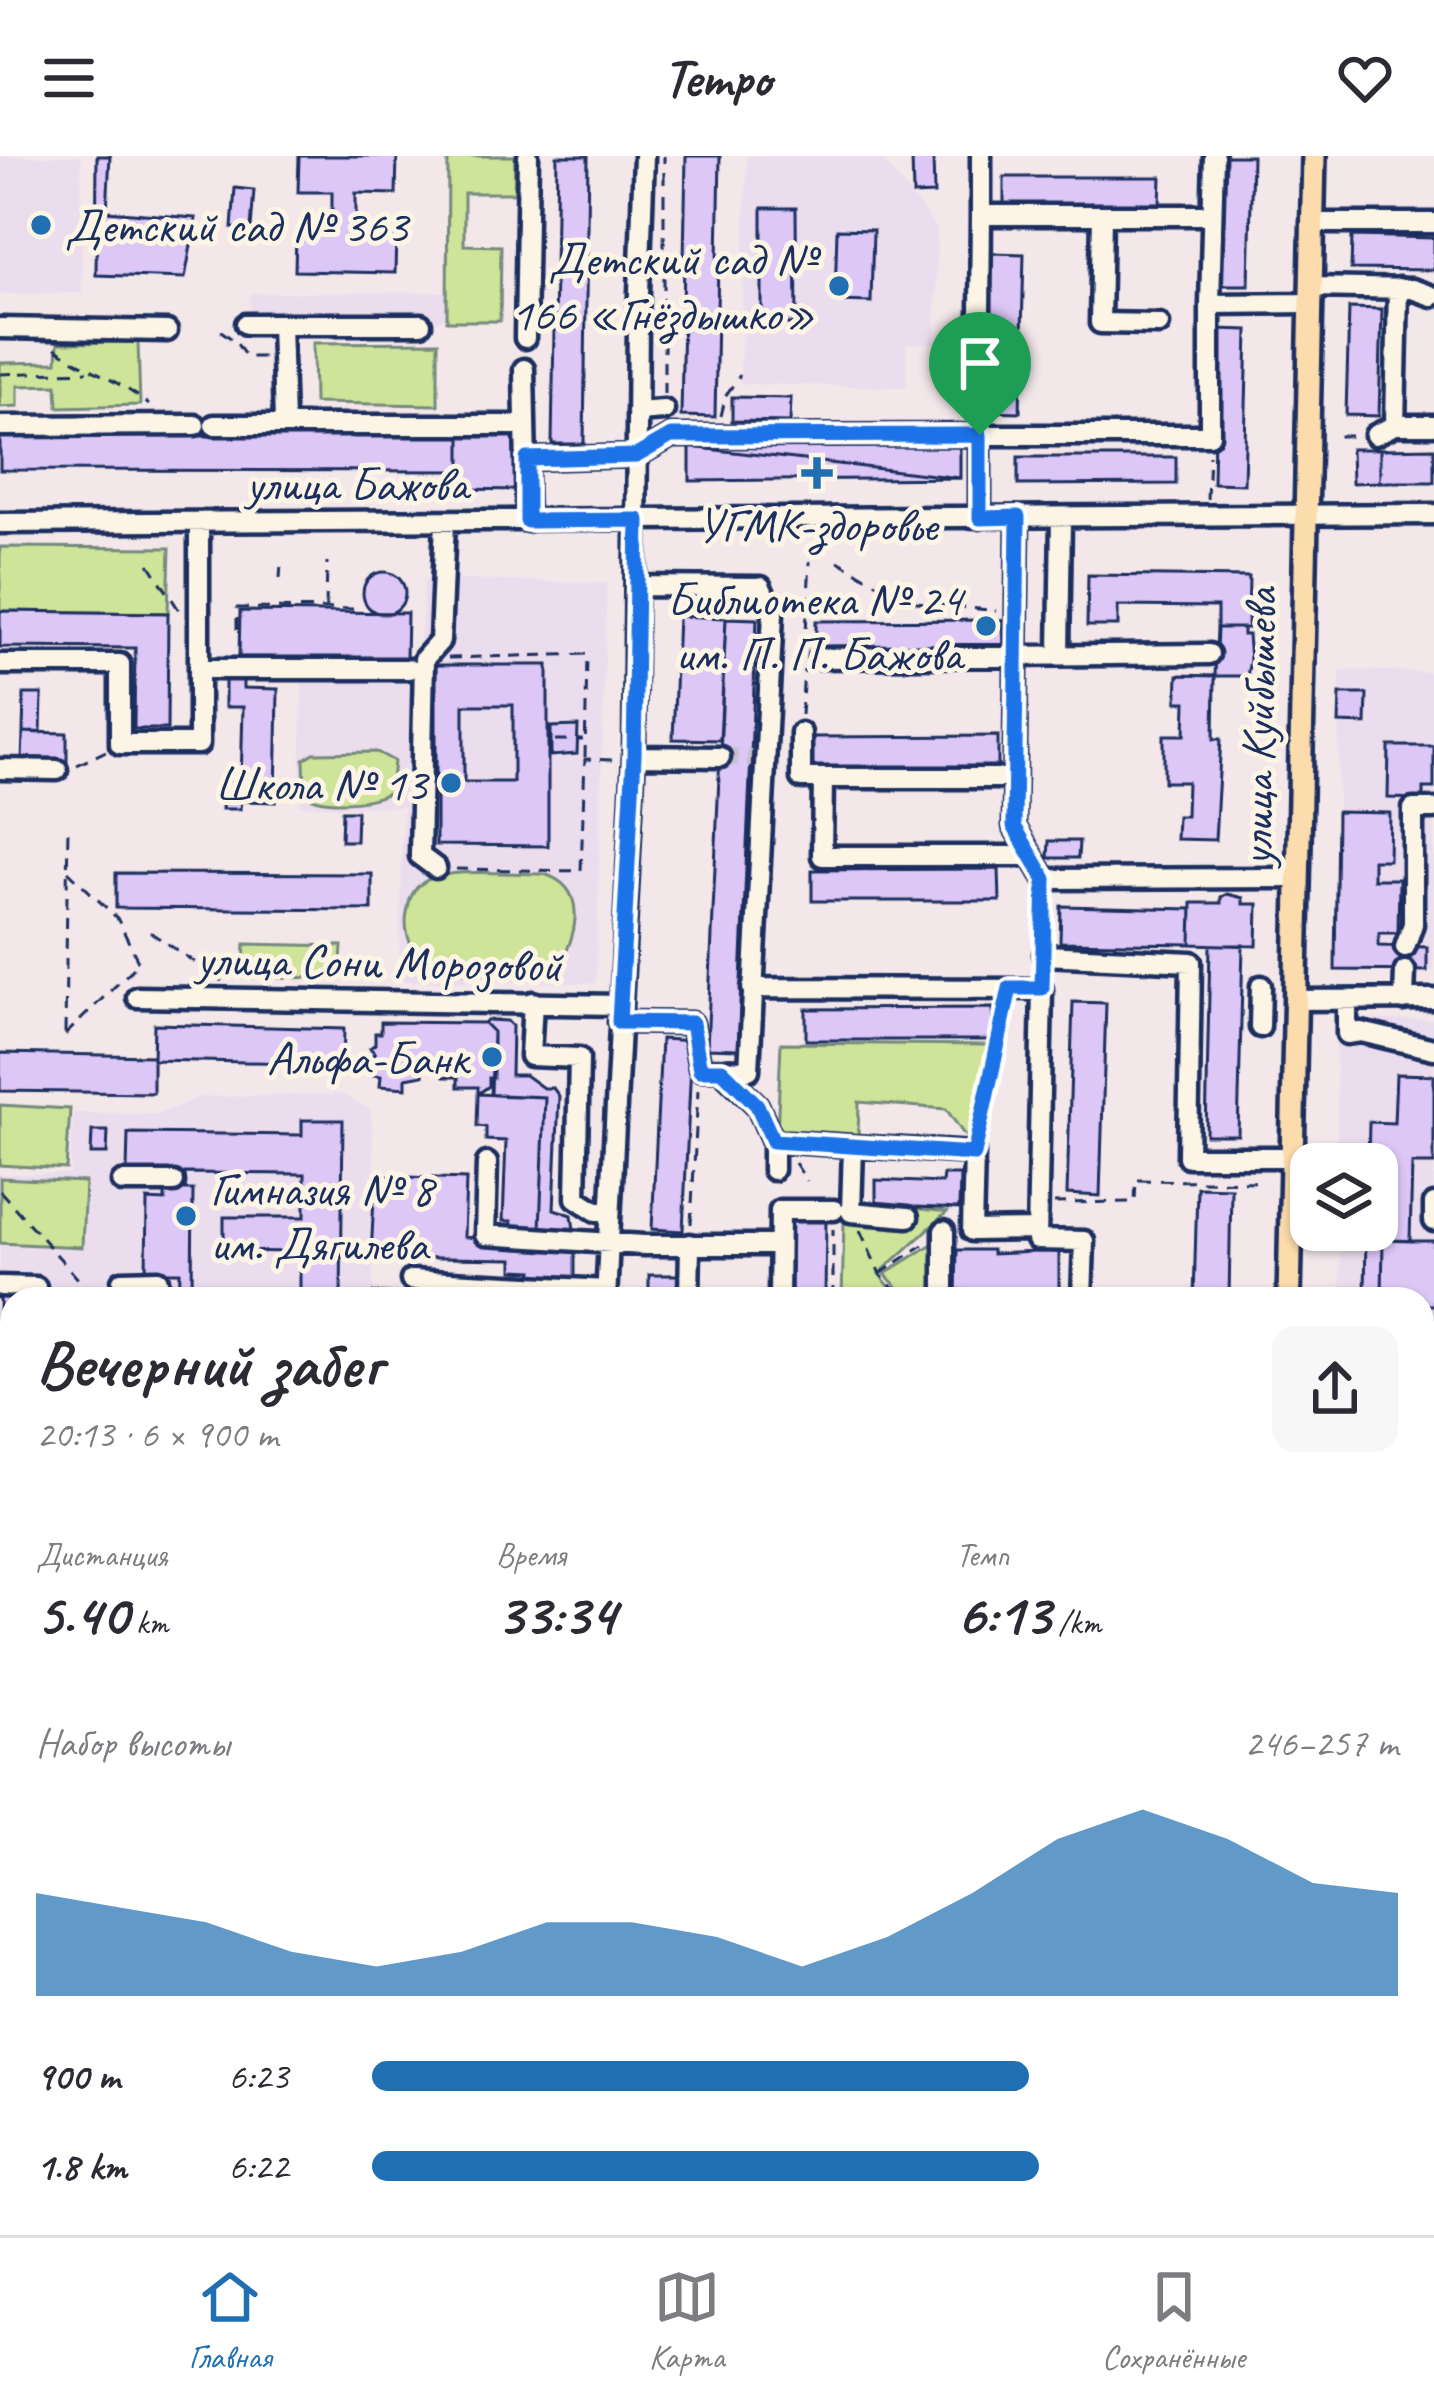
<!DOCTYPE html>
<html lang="ru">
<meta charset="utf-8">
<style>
body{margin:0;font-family:Caveat,sans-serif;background:#f7f7f7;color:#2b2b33;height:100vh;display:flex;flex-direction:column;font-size:45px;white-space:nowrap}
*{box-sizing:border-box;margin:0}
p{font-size:39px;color:#7c7c81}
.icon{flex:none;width:66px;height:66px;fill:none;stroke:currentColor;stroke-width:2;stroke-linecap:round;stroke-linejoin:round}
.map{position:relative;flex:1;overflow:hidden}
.panel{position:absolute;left:0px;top:1131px;width:1434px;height:948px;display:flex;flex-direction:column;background:#fff;border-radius:36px 36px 0 0;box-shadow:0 3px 9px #0004}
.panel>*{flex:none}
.fabs{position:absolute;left:1290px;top:987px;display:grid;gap:24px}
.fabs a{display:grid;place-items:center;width:108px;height:108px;border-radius:24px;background:#fff;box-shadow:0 3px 9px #0004;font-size:60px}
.pin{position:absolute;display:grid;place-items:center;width:102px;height:102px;color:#fff;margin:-123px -51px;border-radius:50% 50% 50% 0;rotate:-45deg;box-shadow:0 0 12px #0007}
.pin .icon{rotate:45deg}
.round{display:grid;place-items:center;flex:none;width:126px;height:126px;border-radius:24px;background:#f7f7f7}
.headline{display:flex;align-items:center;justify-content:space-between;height:204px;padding:0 36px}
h1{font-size:66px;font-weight:700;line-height:90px}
.metrics{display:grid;grid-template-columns:repeat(3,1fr);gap:18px;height:204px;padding:12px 36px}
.metrics div{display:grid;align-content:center}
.metrics b{font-size:60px;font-weight:700}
.metrics small{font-size:33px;font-weight:400}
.metrics p{font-size:33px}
.chart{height:336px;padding:24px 36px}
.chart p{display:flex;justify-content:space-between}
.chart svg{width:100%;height:216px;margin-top:12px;fill:#1f6fb2;opacity:.7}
ul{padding:0 36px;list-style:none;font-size:39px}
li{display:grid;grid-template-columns:192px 144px 1fr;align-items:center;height:90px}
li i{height:30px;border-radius:15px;background:#1f6fb2}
header{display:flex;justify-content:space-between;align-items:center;height:156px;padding:0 36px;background:#fff;font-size:54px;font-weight:700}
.tabs{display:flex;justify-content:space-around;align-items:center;height:168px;border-top:3px solid #e1e1e2;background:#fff;font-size:33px;color:#7c7c81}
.tabs a{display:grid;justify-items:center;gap:6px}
.tabs .active{color:#1f6fb2}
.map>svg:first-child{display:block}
.built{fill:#ecddee}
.green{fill:#cee499;stroke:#748a7c;stroke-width:3}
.building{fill:#ddc7f7;stroke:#1b2f5e;stroke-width:3;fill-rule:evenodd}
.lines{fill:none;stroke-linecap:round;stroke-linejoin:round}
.minor-tunnel{stroke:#c8c2ce;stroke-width:18;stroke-dasharray:18 9;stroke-linecap:butt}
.minor-casing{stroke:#1b2f5e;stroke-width:27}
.major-casing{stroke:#1b2f5e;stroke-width:30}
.path{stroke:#1b2f5e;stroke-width:3;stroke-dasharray:12 9;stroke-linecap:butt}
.minor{stroke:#fcf5e5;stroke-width:18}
.major{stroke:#fcdcac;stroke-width:21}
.tram{stroke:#1b2f5e;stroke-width:3}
.route-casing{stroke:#fff;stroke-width:24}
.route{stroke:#1a73e8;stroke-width:15}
.poi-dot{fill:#1f6fb2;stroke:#fcf5e5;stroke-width:4.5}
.labels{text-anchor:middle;stroke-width:10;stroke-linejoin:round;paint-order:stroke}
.poi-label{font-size:48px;fill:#1b2f5e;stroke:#fcf5e5;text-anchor:end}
.street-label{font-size:48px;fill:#1b2f5e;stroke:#fcf5e5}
</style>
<header><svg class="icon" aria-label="menu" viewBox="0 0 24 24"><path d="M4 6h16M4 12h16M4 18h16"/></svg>Tempo<svg class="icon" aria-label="heart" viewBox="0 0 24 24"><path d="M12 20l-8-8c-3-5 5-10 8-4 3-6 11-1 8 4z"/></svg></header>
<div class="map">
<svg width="1434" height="2079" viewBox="0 0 1434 2079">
<rect width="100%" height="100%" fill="#f3e7ea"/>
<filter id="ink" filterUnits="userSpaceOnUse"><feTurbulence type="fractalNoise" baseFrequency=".00833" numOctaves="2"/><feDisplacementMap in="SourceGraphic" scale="24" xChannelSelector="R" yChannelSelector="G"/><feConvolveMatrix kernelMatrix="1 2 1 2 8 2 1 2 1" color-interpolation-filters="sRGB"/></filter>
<g filter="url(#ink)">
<!-- built -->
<path class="built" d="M0,0H81L82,137L0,138Z
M747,0H880L937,73L935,187L907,188V231L740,228Z
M447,136V161L422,173H251L250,137Z
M424,423L607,427L596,827L399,825L403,651L300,650L302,525L418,522Z
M1340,514L1434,516V815L1335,814Z
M1434,863V1277H1422V1143H1341L1340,1074H1377V1008H1338L1335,865Z
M340,938L371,954L375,1020L373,1143H46V1123L0,1120V1018H70L73,957L159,958L199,941Z"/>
<!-- green -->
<path class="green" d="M448,0H515L514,37H464V89L501,90L500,165H447Z
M138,186L140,249L58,251L57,229L18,230V250L0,251V207L57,206L58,187Z
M438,186V249L314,247L313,187Z
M0,391L170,392L168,457L0,455Z
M377,596L394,605L391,635C373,647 323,651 305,638L304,603L314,597Z
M544,718C587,731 578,774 561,807C534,817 462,822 433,811C413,804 403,776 407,757C409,744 412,733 424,726C448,710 514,719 544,718Z
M245,788L342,790L340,822L243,821Z
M781,887L992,889L970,987L946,953L859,946L858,983L777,979Z
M0,949L70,953L66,1013L0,1009Z
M0,1022L85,1026L82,1091L0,1087Z
M914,1052L947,1056L879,1118L900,1143H842L844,1065H911Z
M940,1083L941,1143H908L885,1118Z
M0,1498H12V1705H0Z"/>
<!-- building -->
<path class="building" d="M97,0H110L107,55L196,62L185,122L96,119Z
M299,0H397L396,38L356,37V79H396L395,117L295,115L296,78L332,79V36H298Z
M557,0H588L584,288H552Z
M686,0H720L715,261L681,260Z
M1223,0H1252L1249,129H1220Z
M933,1L934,38L913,39L912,2Z
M1004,21H1161L1160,48H1004Z
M235,32L254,34L251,73L232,72Z
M762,52H796L797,168H762Z
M837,73L873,74L871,146L835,145Z
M1352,80L1434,82V114L1351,113Z
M992,97L1024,98L1020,256L987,255Z
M1349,152L1382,153L1379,260L1346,259Z
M1216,173L1248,174L1244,328L1213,327Z
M732,241L791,242L790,266L732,265Z
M0,280H461V315L0,314Z
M461,280H517V334L461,333Z
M960,289V322L690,291L937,289Z
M690,291L960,322L690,325Z
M1434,292V326H1380V293Z
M1351,293H1380V326L1352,327Z
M1018,301H1176V328L1018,329Z
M363 437a21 21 0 1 1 42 0a21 21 0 1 1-42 0Z
M1088,419L1249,421L1248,472H1217V451L1118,450V470H1087Z
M0,455L168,457L167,573H134L135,492L0,491Z
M240,455L407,457L406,503L239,501Z
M678,460L726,462L720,584L673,583Z
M726,462L757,463L738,893L707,892Z
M1003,464L1004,496L816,497V465Z
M1217,472H1243V479H1248L1250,504L1247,520H1215Z
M436,509H548V690L436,689ZM464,549H513V626H464Z
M1178,519L1215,520L1214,583H1221L1215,684L1176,683L1177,660H1186L1187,626H1164V579H1185L1186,546H1177Z
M225,523L243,524V532L278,533L276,646L241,645L240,653H222L223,626H241L243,551H225Z
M24,538H42L41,577L23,576Z
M1340,538H1367L1366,568L1339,567Z
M578,570L577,598L551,600V571Z
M23,576L67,577V606L22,605Z
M998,580V612H810V581Z
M1389,590H1434V632H1423V643L1388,642Z
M342,655H357L356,685H341Z
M1337,656L1390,657L1389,704H1373V723H1399L1398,777H1379V790L1427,791V815L1335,814Z
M1049,685H1079L1078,702H1048Z
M999,713L1000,745H812V714Z
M116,717L372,718V754L116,752Z
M1227,738L1243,742V748H1258L1257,790L1191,788L1192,747H1221V741Z
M1061,750L1192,753L1191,788L1060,786Z
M1210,789H1243L1238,979H1206Z
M1073,846L1106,847L1100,1040L1067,1038Z
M993,852L994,884H806V853Z
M487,864L507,865L512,870L511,919H525L543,932H553L559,940L554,1053L572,1059L574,1074H540L545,941L491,939L493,876L484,867Z
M381,866L484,867L493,876V922H489V930L478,938V931H458V921H444L439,910L424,909L423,919L406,922V932L380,930L381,920L373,919L369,902L375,897L370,892L375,888V877H381Z
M154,868L344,873L343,908L153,904Z
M661,883L692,885L683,1075L652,1073Z
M0,897L153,900V937L0,935Z
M1396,918L1434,919V1008H1412L1410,1085L1383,1084L1382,1143H1365L1366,1074H1377V1008H1368L1369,966L1394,967Z
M478,938L545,941L540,1074L511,1073V1065H503L506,985L486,984V971L477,970Z
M302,964H343L341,1143H133L179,1141L180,1116H146L147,1044L165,1045V1033H174V1015H127L128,977L302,979ZM185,1017L305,1018V1061H224V1095L300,1096V1138L192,1137L193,1034H185Z
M92,975H108L107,998H91Z
M943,1019H960L959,1053L876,1049V1024L942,1027Z
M375,1020L466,1023L464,1081L575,1092V1122L532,1121L533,1115L513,1114V1103L371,1101Z
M1197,1031L1231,1032L1229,1143H1194Z
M791,1061H826L825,1143H791Z
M1383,1084L1434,1085V1149H1422V1143H1382Z
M957,1094H992V1098L1059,1095V1136L956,1134Z
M649,1119H686V1143H649Z
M373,1137L534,1139V1143H373Z
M0,1138L13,1139L11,1192L2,1191L1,1201Z
M0,1356H12V1398H0Z
M1422,1366L1434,1367V1402H1422Z
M0,1432H12V1492H0Z
M1422,1528H1434V1558H1422Z
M1422,1638H1434V1670H1422Z
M0,1832H6L9,1937H0Z
M1422,1860H1434V1899H1422Z
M1422,1964H1434V1995H1422Z
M0,2002H6L8,2079H0Z
M254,2067H473V2075H299V2079H254Z
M505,2067H553V2079H505Z
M624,2067L700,2069V2079H624Z
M878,2067L879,2079H700V2069Z
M935,2067L979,2073L985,2067H994L1000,2073H1011L1010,2079H921V2071Z
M1024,2067H1076L1072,2079H1010L1011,2073L1024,2074Z
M1114,2067H1177V2079H1114Z
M1177,2067H1226V2079L1177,2078Z
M1352,2067H1395V2079H1352Z"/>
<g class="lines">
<!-- minor-tunnel -->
<path class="minor-tunnel" d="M720,601L751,602"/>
<defs>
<path id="minor" d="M981,0V59H1212
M1102,59L1100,167L1159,168
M1313,67H1434
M1312,131L1412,133L1432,140
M1210,148L1214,0
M246,168H421
M281,168L284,266
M0,172L167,175
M525,182L528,0
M524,213L527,365
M637,256L664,254
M979,256L981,59
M214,269H524
M1395,269L1398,132
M0,270L195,269
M1375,279L1395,269H1434
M528,303L636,300L671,280L980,279
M1018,361L1014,670L1045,723L1297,722
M980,362V279H1210V148L1312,147
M0,367L1434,358
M1059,499L1061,361
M819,502L1209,498
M0,508H120V588H199V366
M199,513H409
M801,577V622H823
M634,600L720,601
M0,613L57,614
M1015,622H823L822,700H1031
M436,712L420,700L424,503L440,485L445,365
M1405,791L1413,768V653H1434
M1044,799L1191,806L1188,1001H1290
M752,832L1042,833L1037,1084L1084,1085L1082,1143
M137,841L620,849
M1295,844L1434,843
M1347,844V878L1361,876L1434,893
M1404,844L1405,815
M533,846L530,900L579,902L576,1042L596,1055H610
M619,866L692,867L700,913L749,914L773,458L761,431L636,430
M1260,871L1261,830
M721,914L757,949L773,985L853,990L851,1056L908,1061
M853,990L974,997L972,1075L1037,1074
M487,1007L485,1079L644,1089H779
M773,1014V985
M122,1026H174
M1434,1048V1065
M944,1075V1143
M411,1124L606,1134
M122,1125L158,1124
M0,1130L36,1131V1143
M606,1143L634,600L638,164L644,0
M689,1143L690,1088
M779,1143L780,1054H834
M0,1722H12
M46,2067V2079
M486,2067V2078
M889,2067L890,2079
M590,2079V2067
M1107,2079V2067"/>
<path id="major" d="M1289,1143L1314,0
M0,1277L12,1278
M1422,1290H1434
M0,1316H12
M1422,1330H1434
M1271,2079V2067
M1304,2079V2067"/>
</defs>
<!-- minor casing -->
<use href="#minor" class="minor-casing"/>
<!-- major casing -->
<use href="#major" class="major-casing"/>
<!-- path -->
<path class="path" d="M221,175L235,185L246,201H266
M55,192C85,213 121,225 149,249
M0,218L88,215
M664,238V0
M721,260L726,239L740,219
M1339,280H1356
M1207,343L1209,299
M838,405L908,445L996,455
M149,408L179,454
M280,423L281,407
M326,451L327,406
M237,474V452L358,453
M805,493L810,405
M448,502L587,498L585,601
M801,559L804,514
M555,584H583
M77,609L106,595
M456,713L581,715L585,603L614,604
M150,776L222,825
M1044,783V738
M65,877L68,668
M65,879L139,807L117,762L68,715
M978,978L1005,852
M795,1007L807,1025
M0,1035L96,1143
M1054,1047L1135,1046L1136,1024L1264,1026
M691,1068L698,934
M860,1074L880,1118L903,1143
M880,1118L923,1089
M1345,1138L1349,1143
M833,1143V1073
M0,1218L6,1219L5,1259
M1422,1249L1426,1149
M12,1543L8,1664H12
M1422,1688L1432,1714L1431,1753
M1422,1761L1434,1754
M1422,1769L1431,1777
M1422,1833L1432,1777
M1422,2007L1434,2014
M914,2079L918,2067"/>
<!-- minor -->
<use href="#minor" class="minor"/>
<!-- major -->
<use href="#major" class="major"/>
<!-- tram -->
<path class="tram" d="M0,1290H12
M1422,1305L1434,1306
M1292,2079V2067"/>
</g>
</g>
<g class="lines" filter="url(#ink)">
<defs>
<path id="route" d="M980,279V362L1018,361L1014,670L1045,723L1042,832H1010L974,998L773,985L757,949L722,914H700L692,867L619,866L634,600L638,364L527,365V303L636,300L671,280Z"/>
</defs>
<!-- route casing -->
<use href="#route" class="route-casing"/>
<!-- route -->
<use href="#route" class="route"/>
</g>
<!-- markers -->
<g class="poi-dot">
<circle cx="41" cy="69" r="12"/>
<circle cx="839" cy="130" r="12"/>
<path d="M811 299h12v12h12v12h-12v12h-12v-12h-12v-12h12z"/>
<circle cx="986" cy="470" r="12"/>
<circle cx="451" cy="627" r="12"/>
<circle cx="492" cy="901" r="12"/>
<circle cx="186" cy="1060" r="12"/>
</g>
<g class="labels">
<!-- poi labels -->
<g class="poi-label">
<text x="65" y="86" text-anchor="start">Детский сад № 363</text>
<text x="815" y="119">Детский сад №<tspan x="815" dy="55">166 «Гнёздышко»</tspan></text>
<text x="817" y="385" text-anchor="middle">УГМК-здоровье</text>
<text x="962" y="459">Библиотека № 24<tspan x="962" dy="55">им. П. П. Бажова</tspan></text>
<text x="427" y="644">Школа № 13</text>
<text x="468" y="918">Альфа-Банк</text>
<text x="210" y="1049" text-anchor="start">Гимназия № 8<tspan x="210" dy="55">им. Дягилева</tspan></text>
</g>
<!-- street labels -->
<g class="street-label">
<text x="357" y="344">улица Бажова</text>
<text transform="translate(1257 571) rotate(-89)" y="17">улица Куйбышева</text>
<text transform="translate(379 805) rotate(1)" y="17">улица Сони Морозовой</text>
</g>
</g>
</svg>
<div class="fabs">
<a><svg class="icon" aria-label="layers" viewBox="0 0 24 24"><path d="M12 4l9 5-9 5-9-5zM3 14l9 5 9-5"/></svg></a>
</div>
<div class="pin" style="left:980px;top:279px;background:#1e9e55"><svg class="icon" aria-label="arrive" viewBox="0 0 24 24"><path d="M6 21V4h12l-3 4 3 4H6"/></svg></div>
<section class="panel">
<div class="headline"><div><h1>Вечерний забег</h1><p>20:13 · 6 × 900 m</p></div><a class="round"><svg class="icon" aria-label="share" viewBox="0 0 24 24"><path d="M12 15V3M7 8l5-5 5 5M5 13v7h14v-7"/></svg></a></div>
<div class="metrics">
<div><p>Дистанция</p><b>5.40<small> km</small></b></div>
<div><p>Время</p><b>33:34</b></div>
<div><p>Темп</p><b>6:13<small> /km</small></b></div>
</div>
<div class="chart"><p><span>Набор высоты</span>246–257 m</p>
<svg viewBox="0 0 160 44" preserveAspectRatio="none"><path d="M0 44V23L10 26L20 29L30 35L40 38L50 35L60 29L70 29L80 32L90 38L100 32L110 23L120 12L130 6L140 12L150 21L160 23V44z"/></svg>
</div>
<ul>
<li><b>900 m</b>6:23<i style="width:64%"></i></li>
<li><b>1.8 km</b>6:22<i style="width:65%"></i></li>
</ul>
</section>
</div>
<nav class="tabs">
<a class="active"><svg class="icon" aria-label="home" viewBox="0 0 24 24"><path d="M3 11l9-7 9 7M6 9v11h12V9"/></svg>Главная</a>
<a><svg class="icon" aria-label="map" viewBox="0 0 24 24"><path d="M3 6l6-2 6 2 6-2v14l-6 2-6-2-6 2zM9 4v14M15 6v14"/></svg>Карта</a>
<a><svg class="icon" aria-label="saved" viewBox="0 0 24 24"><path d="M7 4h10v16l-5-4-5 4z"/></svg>Сохранённые</a>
</nav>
